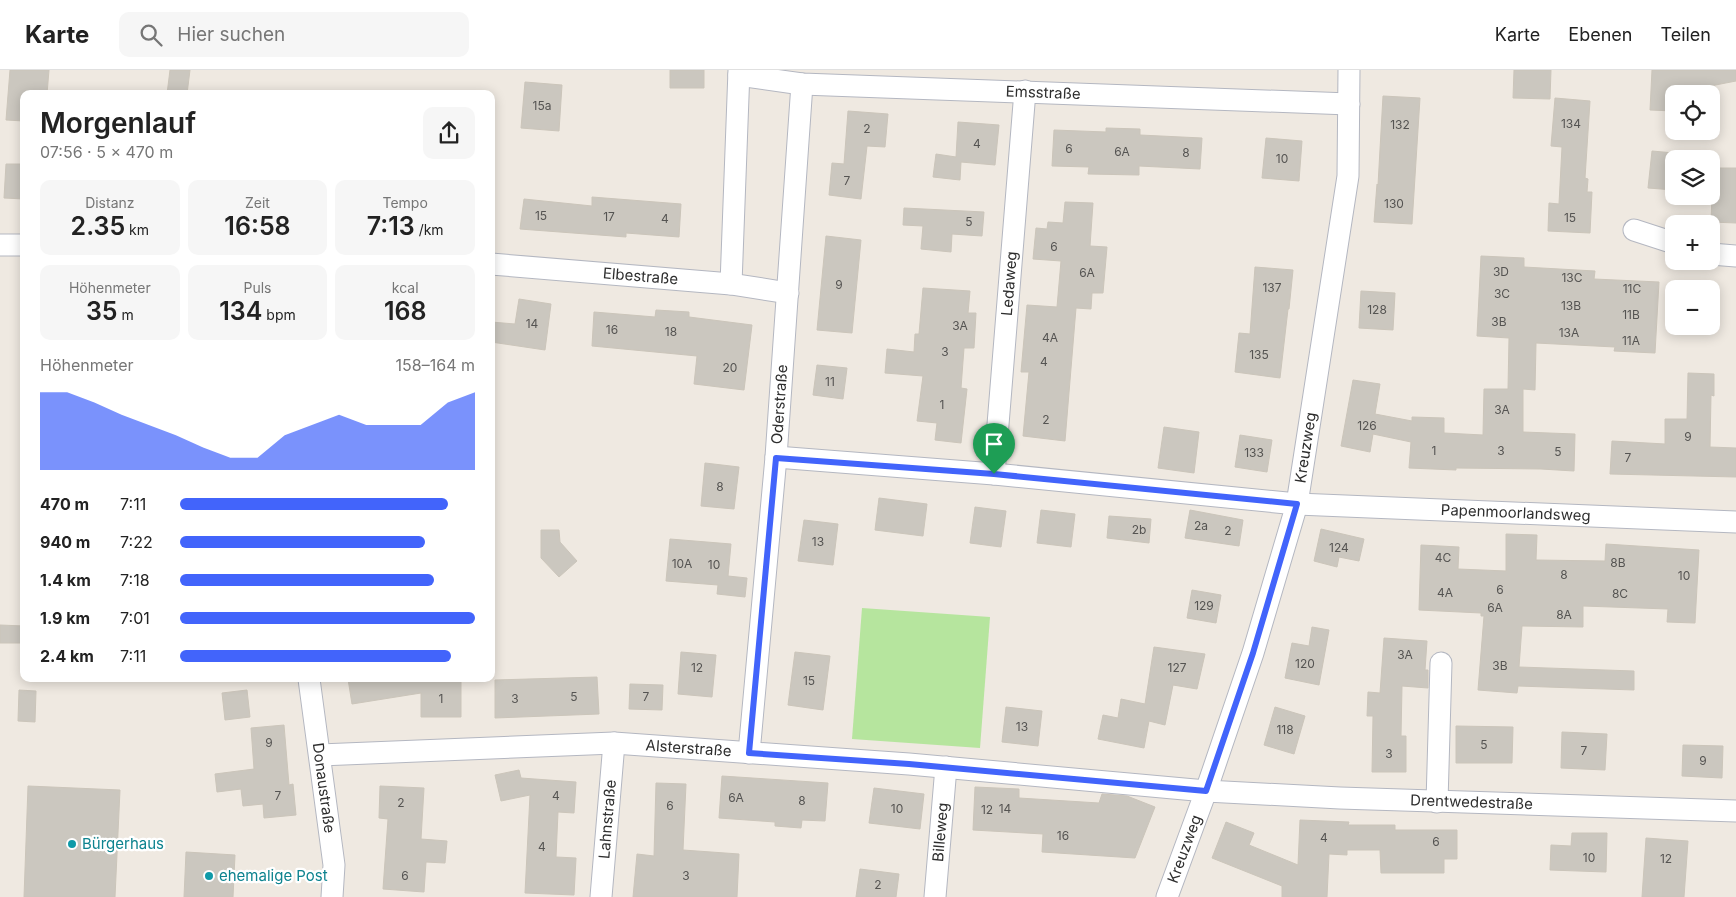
<!DOCTYPE html>
<html lang="de">
<meta charset="utf-8">
<style>
body{margin:0;font-family:Inter,sans-serif;background:#f6f6f6;color:#222;height:100vh;display:flex;flex-direction:column;font-size:19px;white-space:nowrap}
*{box-sizing:border-box;margin:0}
p{font-size:16px;color:#767676}
.icon{flex:none;width:28px;height:28px;fill:none;stroke:currentColor;stroke-width:2;stroke-linecap:round;stroke-linejoin:round}
.map{position:relative;flex:1;overflow:hidden}
.details{position:absolute;left:20px;top:20px;width:475px;height:592px;display:flex;flex-direction:column;background:#fff;border-radius:10px;box-shadow:0 2px 12px #0003}
.details>*{flex:none}
.controls{position:absolute;left:1665px;top:15px;display:grid;gap:10px}
.controls a{display:grid;place-items:center;width:55px;height:55px;border-radius:10px;background:#fff;box-shadow:0 2px 12px #0003;font-size:25px}
.pin{position:absolute;display:grid;place-items:center;width:42px;height:42px;color:#fff;margin:-51px -21px;border-radius:50% 50% 50% 0;rotate:-45deg;box-shadow:0 0 5px #0007}
.pin .icon{rotate:45deg}
.round{display:grid;place-items:center;flex:none;width:52px;height:52px;border-radius:10px;background:#f6f6f6}
.headline{display:flex;align-items:center;justify-content:space-between;height:85px;padding:0 20px}
h1{font-size:28px;font-weight:600;line-height:38px}
.stats{display:grid;grid-template-columns:repeat(3,1fr);gap:8px;height:85px;padding:5px 20px}
.stats div{display:grid;align-content:center;border-radius:10px;background:#f6f6f6;text-align:center}
.stats b{font-size:25px;font-weight:600}
.stats small{font-size:14px;font-weight:400}
.stats p{font-size:14px}
.chart{height:140px;padding:10px 20px}
.chart p{display:flex;justify-content:space-between}
.chart svg{width:100%;height:90px;margin-top:5px;fill:#4264fb;opacity:.7}
ul{padding:0 20px;list-style:none;font-size:16px}
li{display:grid;grid-template-columns:80px 60px 1fr;align-items:center;height:38px}
li i{height:12px;border-radius:6px;background:#4264fb}
header{display:flex;align-items:center;gap:30px;box-sizing:border-box;height:70px;padding:0 25px;background:#fff;border-bottom:1px solid #e0e0e0}
header strong{font-size:24px}
nav{display:flex;gap:28px;margin-inline-start:auto;font-size:18px}
.search{width:350px;height:45px;background:#f6f6f6;display:flex;align-items:center;gap:12px;box-sizing:border-box;padding:0 18px;border-radius:10px;color:#767676;font-size:19px}
.map>svg:first-child{display:block}
.green{fill:#b6e59e}
.building{fill:#cbc7bf;stroke:#cbc5ba}
.lines{fill:none;stroke-linecap:round;stroke-linejoin:round}
.minor-casing{stroke:#b4b7c1;stroke-width:23}
.minor{stroke:#fff;stroke-width:21}
.route-casing{stroke:#fff;stroke-width:10}
.route{stroke:#4264fb;stroke-width:6}
.culture-dot{fill:#0f9aa8;stroke:#fff;stroke-width:2}
.labels{text-anchor:middle;stroke-width:4.5;stroke-linejoin:round;paint-order:stroke}
.number-label{font-size:12px;fill:#555452}
.street-label{font-size:15px;fill:#2e2e2e;stroke:#fff}
.culture-label{font-size:15px;fill:#0d838f;stroke:#fff;text-anchor:start}
</style>
<header>
<strong>Karte</strong>
<div class="search"><svg class="icon" aria-label="search" viewBox="0 0 24 24"><circle cx="10" cy="10" r="6"/><path d="M15 15l6 6"/></svg>Hier suchen</div>
<nav><a>Karte</a><a>Ebenen</a><a>Teilen</a></nav>
</header>
<div class="map">
<svg width="1736" height="827" viewBox="0 0 1736 827">
<rect width="100%" height="100%" fill="#efe9e1"/>
<!-- green -->
<path class="green" d="M862,538L990,547L980,678L852,669Z"/>
<!-- building -->
<path class="building" d="M10,0H49L47,24H24V51L6,50Z
M170,0H190L187,24H167Z
M670,0H704V18H670Z
M1514,0H1551L1550,29L1513,28Z
M1652,0H1736V11L1695,19L1694,24H1674V41L1650,40Z
M525,12L562,15L559,61L521,58Z
M1383,26L1420,28L1412,154L1374,152L1377,114L1378,115Z
M1555,28L1590,31L1585,108L1588,109L1587,122H1592L1590,163L1548,161L1549,133L1559,134L1562,77L1551,76Z
M848,41L888,44L885,77L867,76L861,129L829,125L832,93L844,94Z
M958,52L999,55L995,95L961,92L960,110L933,107L936,84L956,87Z
M1106,58L1140,59V65L1202,68L1200,99L1139,96V105L1088,104L1089,97L1052,96L1054,60L1106,62Z
M1266,68L1302,71L1299,111L1262,108Z
M1652,81L1674,83V120L1648,118Z
M6,94H24V129L4,128Z
M1713,98H1736V153L1711,152Z
M592,127L681,134L679,167L626,163V167L520,159L524,129L592,136Z
M1065,132L1093,133L1090,176L1107,177L1103,223H1092L1091,239L1076,238L1065,371L1023,366L1029,302H1021L1027,235L1057,237L1061,191L1033,189L1036,158L1047,159L1048,152L1063,153Z
M904,138L984,142L982,166L952,164L951,182L921,179L923,156L903,155Z
M826,166L861,170L852,263L817,260Z
M1481,186L1524,188V197L1595,201L1594,209L1659,212L1655,283L1614,281L1615,277L1536,273L1535,320L1523,319V362L1575,364L1574,401L1541,399L1456,398V400L1409,398L1411,372L1373,364L1370,382L1341,376L1353,310L1380,314L1375,344L1412,351V347L1444,348V363L1483,365L1484,319H1508L1509,268L1477,266Z
M1255,197L1293,200L1289,239H1288L1280,308L1235,302L1239,263L1250,264Z
M923,218L970,221L968,243H976L974,278H964L961,318L967,319L961,373L935,370L937,353L917,351L923,306L885,303L887,279L914,282L915,264H919Z
M1361,221L1395,223L1393,260L1359,258Z
M519,229L551,234L545,280L491,272V252L515,254Z
M656,240L689,242V247L752,255L744,320L694,314L697,286L592,276L594,242L655,247Z
M817,295L847,298L843,329L813,325Z
M1688,303L1714,304V326L1711,325L1710,377L1736,378V407L1610,404L1612,371L1665,374V349H1687Z
M1164,357L1199,362L1194,403L1158,398Z
M1240,365L1272,370L1267,402L1235,397Z
M705,393L739,397L734,439L701,436Z
M879,428L927,434L923,466L875,460Z
M975,437L1006,441L1001,477L970,473Z
M1041,440L1075,444L1071,477L1037,473Z
M1190,440L1243,450L1239,476L1185,468Z
M1109,446L1151,449L1149,473L1107,468Z
M804,450L838,454L833,495L798,491Z
M1321,459L1364,469L1359,491L1339,487L1337,497L1314,491Z
M541,460H559L560,472L577,491L559,507L541,488Z
M1506,464L1537,465L1536,490L1605,491L1606,474L1699,480L1695,553L1667,552L1668,539L1583,536V557L1522,556L1519,597L1634,601V620L1518,616L1517,623L1478,620L1484,546H1481V543L1419,540L1421,475L1459,477L1458,499L1506,501Z
M670,469L731,474L728,506L747,508L745,527L717,524L718,515L666,511Z
M1192,520L1221,525L1216,553L1187,548Z
M0,555L24,556V573H0Z
M1312,557L1329,560L1319,615L1285,608L1292,573L1309,576Z
M1384,568L1427,571L1425,600H1428V618L1402,616L1401,666H1406V702H1372L1373,646H1367L1368,622L1380,623Z
M1154,577L1205,584L1197,619L1173,615L1165,655L1149,651L1144,678L1098,669L1103,645L1118,648L1121,629L1145,634Z
M681,582L716,585L712,627L678,624Z
M795,582L830,586L823,640L788,635Z
M597,607L599,644L495,648V610Z
M348,609H392L393,611L461,610V647H421V623L352,634Z
M630,614L663,615L662,640L629,639Z
M19,620L36,621L35,652L18,651Z
M247,620L250,647L225,650L222,623Z
M1006,637L1042,641L1038,676L1002,672Z
M1275,637L1305,646L1294,684L1264,675Z
M284,655L289,715L293,714L296,745L264,748L263,734L243,736L241,719L217,722L215,704L254,699L251,658Z
M1456,656L1513,657L1512,693H1456Z
M1562,662L1607,664L1605,700L1561,698Z
M1683,675L1723,676L1722,708L1682,706Z
M519,700L521,708L576,712L574,743L558,742L556,787L576,788L574,825L525,823L530,725L501,731L495,705Z
M722,706L828,713L825,751L802,750L801,758L775,756V752L719,748Z
M656,713L686,714L683,780L739,784L737,827H633L637,784L654,786Z
M28,716L120,720L115,827H24Z
M380,716L424,718L421,769L447,771L445,793L426,792L424,822L383,819L388,749L379,748Z
M975,717L1019,719V728L1099,733L1102,724L1127,726L1155,737L1135,788L1042,782L1043,764L973,760Z
M874,718L924,724L920,759L869,753Z
M1300,750L1349,752L1348,755H1395V760H1457V789H1444V803H1381L1380,780H1347V785L1329,784L1327,827H1282V816L1212,788L1226,752L1254,763L1249,775L1298,795Z
M1572,763H1607L1606,802L1550,800L1551,775L1571,776Z
M1646,768L1688,771L1684,827H1642Z
M186,782L235,785L233,827H184Z
M860,799L899,804L896,827H856Z"/>
<g class="lines">
<defs>
<g id="minor">
<path id="s1" d="M739,5L802,14L1349,34"/>
<path d="M1634,160L1674,173"/>
<path d="M0,175H24"/>
<path d="M1711,184L1736,186"/>
<path id="s2" d="M491,194L731,214L788,223"/>
<path d="M731,214L739,0"/>
<path id="s3" d="M776,387L994,404L1297,434L1736,452"/>
<path id="s4" d="M994,404L1025,21"/>
<path id="s5" d="M309,609L334,795L332,827"/>
<path id="s6" d="M749,683L776,387L802,14"/>
<path id="s7" d="M320,685L614,673L909,694L1206,721L1340,728L1736,741"/>
<path d="M1437,732L1441,593"/>
<path id="s8" d="M601,827L614,673"/>
<path id="s9" d="M935,827L946,697"/>
<path id="s10" d="M1167,827L1206,721L1253,583L1297,434L1348,106L1349,0"/>
</g>
</defs>
<!-- minor casing -->
<use href="#minor" class="minor-casing"/>
<!-- minor -->
<use href="#minor" class="minor"/>
</g>
<g class="lines">
<defs>
<path id="route" d="M776,388L994,404L1297,434L1253,583L1206,721L909,694L749,683Z"/>
</defs>
<!-- route casing -->
<use href="#route" class="route-casing"/>
<!-- route -->
<use href="#route" class="route"/>
</g>
<!-- markers -->
<g class="culture-dot">
<circle cx="72" cy="774" r="5"/>
<circle cx="209" cy="806" r="5"/>
</g>
<g class="labels">
<!-- number labels -->
<g class="number-label">
<text x="542" y="40">15a</text>
<text x="1571" y="58">134</text>
<text x="1400" y="59">132</text>
<text x="867" y="63">2</text>
<text x="977" y="78">4</text>
<text x="1069" y="83">6</text>
<text x="1122" y="86">6A</text>
<text x="1186" y="87">8</text>
<text x="1282" y="93">10</text>
<text x="847" y="115">7</text>
<text x="1394" y="138">130</text>
<text x="541" y="150">15</text>
<text x="609" y="151">17</text>
<text x="1570" y="152">15</text>
<text x="665" y="153">4</text>
<text x="969" y="156">5</text>
<text x="1054" y="181">6</text>
<text x="1501" y="206">3D</text>
<text x="1087" y="207">6A</text>
<text x="1572" y="212">13C</text>
<text x="839" y="219">9</text>
<text x="1272" y="222">137</text>
<text x="1632" y="223">11C</text>
<text x="1502" y="228">3C</text>
<text x="1571" y="240">13B</text>
<text x="1377" y="244">128</text>
<text x="1631" y="249">11B</text>
<text x="1499" y="256">3B</text>
<text x="532" y="258">14</text>
<text x="960" y="260">3A</text>
<text x="612" y="264">16</text>
<text x="671" y="266">18</text>
<text x="1569" y="267">13A</text>
<text x="1050" y="272">4A</text>
<text x="1631" y="275">11A</text>
<text x="945" y="286">3</text>
<text x="1259" y="289">135</text>
<text x="1044" y="296">4</text>
<text x="730" y="302">20</text>
<text x="830" y="316">11</text>
<text x="942" y="339">1</text>
<text x="1502" y="344">3A</text>
<text x="1046" y="354">2</text>
<text x="1367" y="360">126</text>
<text x="1688" y="371">9</text>
<text x="1434" y="385">1</text>
<text x="1501" y="385">3</text>
<text x="1558" y="386">5</text>
<text x="1254" y="387">133</text>
<text x="1628" y="392">7</text>
<text x="720" y="421">8</text>
<text x="1201" y="460">2a</text>
<text x="1139" y="464">2b</text>
<text x="1228" y="465">2</text>
<text x="818" y="476">13</text>
<text x="1339" y="482">124</text>
<text x="1443" y="492">4C</text>
<text x="1618" y="497">8B</text>
<text x="682" y="498">10A</text>
<text x="714" y="499">10</text>
<text x="1564" y="509">8</text>
<text x="1684" y="510">10</text>
<text x="1500" y="524">6</text>
<text x="1445" y="527">4A</text>
<text x="1620" y="528">8C</text>
<text x="1204" y="540">129</text>
<text x="1495" y="542">6A</text>
<text x="1564" y="549">8A</text>
<text x="1405" y="589">3A</text>
<text x="1305" y="598">120</text>
<text x="1500" y="600">3B</text>
<text x="697" y="602">12</text>
<text x="1177" y="602">127</text>
<text x="809" y="615">15</text>
<text x="574" y="631">5</text>
<text x="646" y="631">7</text>
<text x="441" y="633">1</text>
<text x="515" y="633">3</text>
<text x="1022" y="661">13</text>
<text x="1285" y="664">118</text>
<text x="269" y="677">9</text>
<text x="1484" y="679">5</text>
<text x="1584" y="685">7</text>
<text x="1389" y="688">3</text>
<text x="1703" y="695">9</text>
<text x="278" y="730">7</text>
<text x="556" y="730">4</text>
<text x="736" y="732">6A</text>
<text x="802" y="735">8</text>
<text x="401" y="737">2</text>
<text x="670" y="740">6</text>
<text x="897" y="743">10</text>
<text x="1005" y="743">14</text>
<text x="987" y="744">12</text>
<text x="1063" y="770">16</text>
<text x="1324" y="772">4</text>
<text x="1436" y="776">6</text>
<text x="542" y="781">4</text>
<text x="1589" y="792">10</text>
<text x="1666" y="793">12</text>
<text x="405" y="810">6</text>
<text x="686" y="810">3</text>
<text x="878" y="819">2</text>
</g>
<!-- street labels -->
<g class="street-label">
<text dy="5" stroke="none"><textPath href="#s1" startOffset="305">Emsstraße</textPath></text>
<text dy="5" stroke="none"><textPath href="#s2" startOffset="150">Elbestraße</textPath></text>
<text dy="5" stroke="none"><textPath href="#s4" startOffset="191">Ledaweg</textPath></text>
<text dy="5" stroke="none"><textPath href="#s6" startOffset="350">Oderstraße</textPath></text>
<text dy="5" stroke="none"><textPath href="#s10" startOffset="471">Kreuzweg</textPath></text>
<text dy="5" stroke="none"><textPath href="#s3" startOffset="742">Papenmoorlandsweg</textPath></text>
<text dy="5" stroke="none"><textPath href="#s7" startOffset="369">Alsterstraße</textPath></text>
<text dy="5" stroke="none"><textPath href="#s5" startOffset="110">Donaustraße</textPath></text>
<text dy="5" stroke="none"><textPath href="#s7" startOffset="1154">Drentwedestraße</textPath></text>
<text dy="5" stroke="none"><textPath href="#s8" startOffset="78">Lahnstraße</textPath></text>
<text dy="5" stroke="none"><textPath href="#s9" startOffset="65">Billeweg</textPath></text>
<text dy="5" stroke="none"><textPath href="#s10" startOffset="51">Kreuzweg</textPath></text>
</g>
<!-- culture labels -->
<g class="culture-label">
<text x="82" y="779">Bürgerhaus</text>
<text x="219" y="811">ehemalige Post</text>
</g>
</g>
</svg>
<div class="controls">
<a><svg class="icon" aria-label="locate" viewBox="0 0 24 24"><circle cx="12" cy="12" r="6"/><path d="M12 2v4M12 18v4M2 12h4M18 12h4"/></svg></a>
<a><svg class="icon" aria-label="layers" viewBox="0 0 24 24"><path d="M12 4l9 5-9 5-9-5zM3 14l9 5 9-5"/></svg></a>
<a>+</a>
<a>−</a>
</div>
<div class="pin" style="left:994px;top:404px;background:#1e9e55"><svg class="icon" aria-label="arrive" viewBox="0 0 24 24"><path d="M6 21V4h12l-3 4 3 4H6"/></svg></div>
<section class="details">
<div class="headline"><div><h1>Morgenlauf</h1><p>07:56 · 5 × 470 m</p></div><a class="round"><svg class="icon" aria-label="share" viewBox="0 0 24 24"><path d="M12 15V3M7 8l5-5 5 5M5 13v7h14v-7"/></svg></a></div>
<div class="stats">
<div><p>Distanz</p><b>2.35<small> km</small></b></div>
<div><p>Zeit</p><b>16:58</b></div>
<div><p>Tempo</p><b>7:13<small> /km</small></b></div>
</div>
<div class="stats">
<div><p>Höhenmeter</p><b>35<small> m</small></b></div>
<div><p>Puls</p><b>134<small> bpm</small></b></div>
<div><p>kcal</p><b>168</b></div>
</div>
<div class="chart"><p><span>Höhenmeter</span>158–164 m</p>
<svg viewBox="0 0 160 44" preserveAspectRatio="none"><path d="M0 44V6L10 6L20 11L30 17L40 22L50 27L60 33L70 38L80 38L90 27L100 22L110 17L120 22L130 22L140 22L150 11L160 6V44z"/></svg>
</div>
<ul>
<li><b>470 m</b>7:11<i style="width:91%"></i></li>
<li><b>940 m</b>7:22<i style="width:83%"></i></li>
<li><b>1.4 km</b>7:18<i style="width:86%"></i></li>
<li><b>1.9 km</b>7:01<i style="width:100%"></i></li>
<li><b>2.4 km</b>7:11<i style="width:92%"></i></li>
</ul>
</section>
</div>
